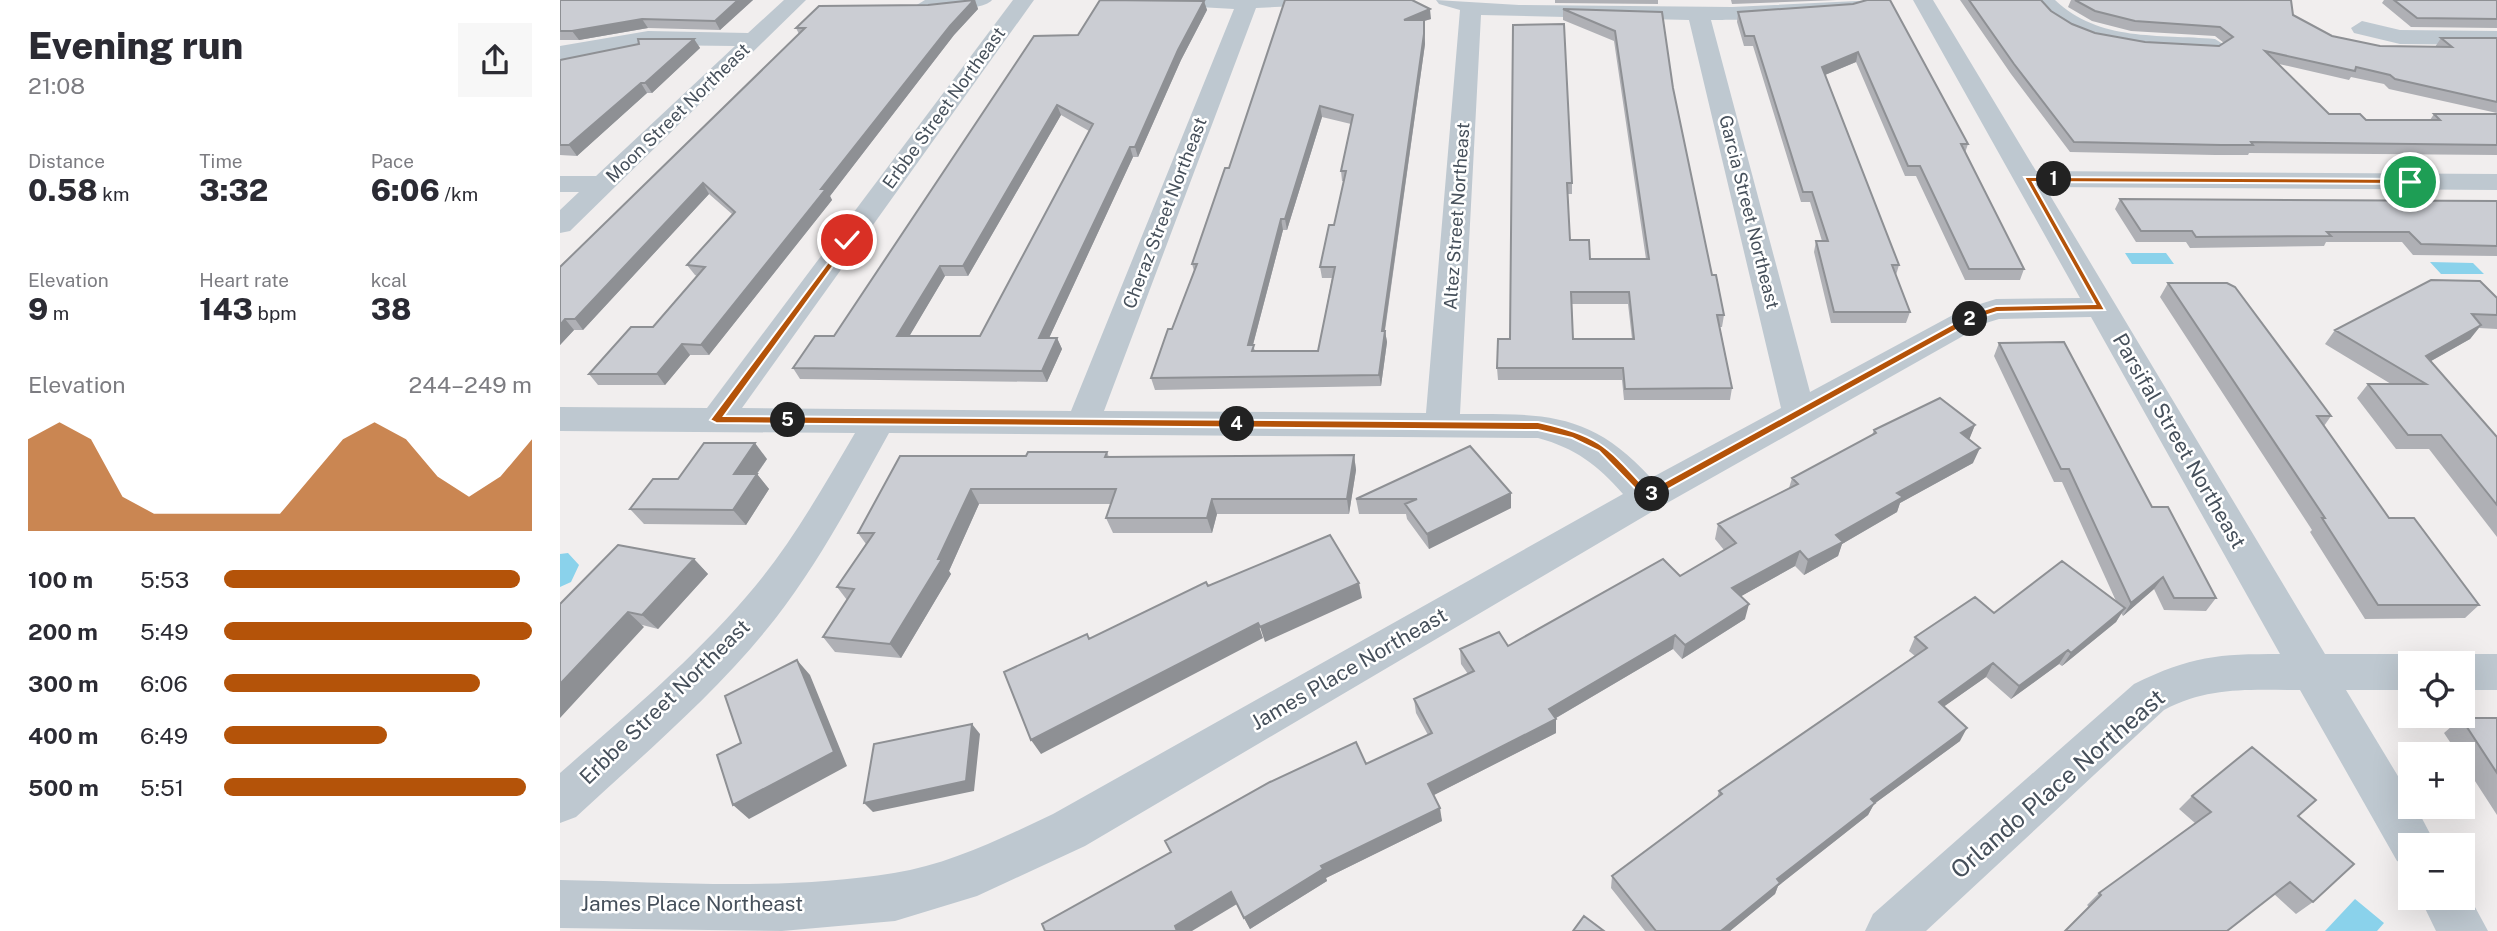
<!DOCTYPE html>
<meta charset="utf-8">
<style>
body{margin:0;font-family:"Public Sans",sans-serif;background:#f7f7f7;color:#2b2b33;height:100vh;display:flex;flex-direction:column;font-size:26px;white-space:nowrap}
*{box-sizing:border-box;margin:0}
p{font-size:23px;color:#7c7c81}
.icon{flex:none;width:38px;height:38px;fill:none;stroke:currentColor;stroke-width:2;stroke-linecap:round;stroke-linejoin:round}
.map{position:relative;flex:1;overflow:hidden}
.sheet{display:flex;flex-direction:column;background:#fff;width:560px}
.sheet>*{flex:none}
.tools{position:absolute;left:1838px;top:651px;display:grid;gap:14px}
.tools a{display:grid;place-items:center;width:77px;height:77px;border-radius:0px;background:#fff;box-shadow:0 7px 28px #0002;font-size:35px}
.pin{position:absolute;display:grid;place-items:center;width:60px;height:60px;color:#fff;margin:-30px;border:4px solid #fff;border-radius:50%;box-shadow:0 2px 7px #0007}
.km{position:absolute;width:35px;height:35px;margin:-18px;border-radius:50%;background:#222;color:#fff;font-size:19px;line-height:35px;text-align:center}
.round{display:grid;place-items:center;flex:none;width:74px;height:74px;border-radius:0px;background:#f7f7f7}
.overview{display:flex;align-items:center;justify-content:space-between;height:119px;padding:0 28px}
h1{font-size:38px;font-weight:800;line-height:52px}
.figures{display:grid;grid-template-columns:repeat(3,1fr);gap:10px;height:119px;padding:7px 28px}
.figures div{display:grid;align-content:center}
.figures b{font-size:30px;font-weight:800}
.figures small{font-size:19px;font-weight:400}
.figures p{font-size:19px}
.chart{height:196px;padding:14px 28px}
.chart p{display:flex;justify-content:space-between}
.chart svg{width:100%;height:126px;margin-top:7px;fill:#b45309;opacity:.7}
ul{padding:0 28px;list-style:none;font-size:23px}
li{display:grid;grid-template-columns:112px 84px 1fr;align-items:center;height:52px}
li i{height:18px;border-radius:9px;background:#b45309}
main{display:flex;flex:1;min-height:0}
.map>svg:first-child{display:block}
.water{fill:#8ad2eb}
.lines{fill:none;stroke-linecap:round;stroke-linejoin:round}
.street{fill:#bec8d0;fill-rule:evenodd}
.wall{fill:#afb0b5;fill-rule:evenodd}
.shaded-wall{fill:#8e9094}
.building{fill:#cbcdd3;stroke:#8e9094;stroke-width:2;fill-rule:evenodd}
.route{fill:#b45309;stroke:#fff;stroke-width:2}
.labels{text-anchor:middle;stroke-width:5;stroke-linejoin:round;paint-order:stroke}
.far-street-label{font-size:18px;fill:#46505b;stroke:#fff}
.street-label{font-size:21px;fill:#46505b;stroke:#fff}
.near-street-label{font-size:24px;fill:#46505b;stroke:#fff}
</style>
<main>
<section class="sheet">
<div class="overview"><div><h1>Evening run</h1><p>21:08</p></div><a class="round"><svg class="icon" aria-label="share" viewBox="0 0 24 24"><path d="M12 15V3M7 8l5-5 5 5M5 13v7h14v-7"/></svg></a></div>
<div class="figures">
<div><p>Distance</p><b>0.58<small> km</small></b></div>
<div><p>Time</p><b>3:32</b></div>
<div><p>Pace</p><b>6:06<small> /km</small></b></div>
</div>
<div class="figures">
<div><p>Elevation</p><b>9<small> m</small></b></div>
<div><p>Heart rate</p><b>143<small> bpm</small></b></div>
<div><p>kcal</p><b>38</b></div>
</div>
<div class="chart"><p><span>Elevation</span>244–249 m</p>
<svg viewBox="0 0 160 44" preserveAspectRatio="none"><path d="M0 44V12L10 6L20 12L30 32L40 38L50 38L60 38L70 38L80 38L90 25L100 12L110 6L120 12L130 25L140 32L150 25L160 12V44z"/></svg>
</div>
<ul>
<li><b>100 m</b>5:53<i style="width:96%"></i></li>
<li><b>200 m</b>5:49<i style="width:100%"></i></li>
<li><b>300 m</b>6:06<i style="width:83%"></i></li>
<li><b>400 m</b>6:49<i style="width:53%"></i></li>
<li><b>500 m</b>5:51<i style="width:98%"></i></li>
</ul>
</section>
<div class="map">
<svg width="1937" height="931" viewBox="0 0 1937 931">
<rect width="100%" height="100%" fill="#f1eeee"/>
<!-- water -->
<path class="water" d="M1565,253H1606L1614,264H1572Z
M1870,262L1913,263L1924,274H1881Z
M8,553L19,565L11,582L0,587V554Z
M1795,899L1824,923L1817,931H1765Z"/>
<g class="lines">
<!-- street -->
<path class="street" d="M224,0H246L10,231L0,233V210L19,192H0V176H36L175,46L88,45L0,60V46L88,31L188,33Z
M365,0H432C425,10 363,16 355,6Z
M453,0H474L182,408L511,411L674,9L622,6L612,0H745L735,6L696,8L544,411L866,413L900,10L879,4L876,0L959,5L1172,7L1318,0C1305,19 1177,20 1151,20L1250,392L1404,309L1436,299L1520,298L1353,0H1373L1476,171L1937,174V190L1485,187L1765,654H1850L1865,659L1866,663H1850V690H1786L1850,796V807H1856L1876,845H1850V866L1837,861L1740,690C1690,690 1649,686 1604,710L1366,931H1305L1313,914L1574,684C1631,656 1658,654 1720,654L1531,317L1439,319L1426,323L1100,507L525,846L417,896L335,921L222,931L0,928V880C110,882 224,891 334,873C390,864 442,838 493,814L1063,494C1038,465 1015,448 978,438L329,433C294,496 260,561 215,619C158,692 84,754 16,817L0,823V773C64,717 130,662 186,597C229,548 262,489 295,433L0,431V407L147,408ZM921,15L1129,20L1221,408L1091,478C1030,411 984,414 900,414Z
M1473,0H1495C1539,42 1599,34 1655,39L1666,46L1655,53C1595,47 1512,57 1473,0Z
M1802,21L1840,30L1937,31V45L1840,44L1794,33L1791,28Z
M1902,654H1937V690H1902V663H1886L1887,659Z
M1902,883L1928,931H1876L1860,898H1902Z"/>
</g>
<!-- wall -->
<path class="wall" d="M0,0H193L160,30L88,28L19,40H0Z
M415,0L418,9L394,35L270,196L272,200L149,355H130L105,385H38L29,374L93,327L137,276L135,275L127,265L172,214L149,194L23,330H14L0,345V267L239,34L236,28L368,5Z
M725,0L871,19L864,21L865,44L825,331L827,342L821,386L595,390L591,378L612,329L634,271L632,264L669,168ZM762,117L791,124L781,171L782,181H784L774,225L760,267L762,278H772L758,351H695L693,345L723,230H727Z
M995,0H1098V4L995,3Z
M1171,0H1277L1172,4Z
M1400,0H1481L1491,11L1512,24L1535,33L1585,42L1659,46L1664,43L1655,36L1571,31L1532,21L1508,7L1511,0H1731L1733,15L1772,36L1820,46L1875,47L1881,38H1937V113L1829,89L1824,84L1791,77L1789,80L1719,64L1769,114L1806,120H1870L1874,114H1937V155L1689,153L1688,155H1655L1510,152L1451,74Z
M1824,0H1937V28L1851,27L1822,3Z
M644,1L647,10L621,60L578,157H573L489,338H497L502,349L487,382L240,379L233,368L274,336L518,35ZM501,115L529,131L420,336H349L385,276H408Z
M1293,4L1408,144L1405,153L1464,269L1460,280H1405L1356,176H1345L1296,62L1265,75L1339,265L1336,275L1350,312L1346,323H1271L1254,252L1256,241H1262L1250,202H1241L1193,46H1184L1177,22L1178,12Z
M1003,9L1102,12L1113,88L1152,275L1164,315L1162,327H1160L1172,388L1170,400H1064L1062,380H938L937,368L950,339L953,25L1012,183V194H1008L1010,240L1030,259H1086L1054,41L1003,20ZM1012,304H1068L1072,339H1013Z
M134,39L140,48L92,93H87L17,156L0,155V60Z
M1560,199L1937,201V256L1853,255L1842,242H1766L1764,246L1630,248L1626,242H1576L1555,209Z
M1608,283L1771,416L1764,426L1829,518L1919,605L1905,618L1805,619L1750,532L1752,530L1600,297Z
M1937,298V329L1919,328L1910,339L1871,361L1937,437V537L1869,449H1836L1797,398L1808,384H1831L1765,344L1775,330Z
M1439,343L1592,507L1656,598L1646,611L1604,610L1594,589L1563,616L1561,613L1556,622L1502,666L1499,664L1451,699L1426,677L1384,706L1400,741L1314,804L1308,815L1218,886L1215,894L1170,931H1085L1051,888L1052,876L1157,798L1159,791L1355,656L1349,651L1355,637L1434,613L1556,601L1502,482H1494L1434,356Z
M1415,425L1409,439L1413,463L1340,503L1337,512L1282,544L1278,556L1244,575L1235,566L1181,596L1185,619L1122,659L1113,649L996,718V733L874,795L882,821L766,878L767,881L690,929L677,904L806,764L868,735L856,713L854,699L908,674L901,664L900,649L948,646L1120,576L1164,550L1155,539L1158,524L1229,488L1232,478L1312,435L1314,430Z
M547,452L549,457L794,455L796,470L789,514H657L652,533H553L546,518L551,504H419L389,571L391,574L341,658L275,652L263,637L287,600L277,587L306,544L298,533L466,456Z
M207,459L197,474L209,489L186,525L84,524L70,509L118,479Z
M951,493V508L869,549L847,519L846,514H799L796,499Z
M134,559L148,574L98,629L0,604Z
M1901,718H1937V815L1902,761V754H1898L1884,733Z
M1632,796L1738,816L1753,902L1736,914L1714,894L1529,907L1527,905L1539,893L1635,823L1619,809Z"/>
<!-- shaded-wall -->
<path class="shaded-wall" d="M178,0H193L160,30L155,21Z
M415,0L418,9L394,35L270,196L272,200L149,355L141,345L261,189L390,26Z
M644,1L647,10L621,60L578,157L575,147L618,50Z
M870,9L871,19L864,21L865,44L823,342L822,331L844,20Z
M82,19L88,28L19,40L12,31Z
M134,39L140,48L92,93L85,83Z
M1298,52L1296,62L1260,77L1262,67Z
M81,83L87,93L17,156L9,145Z
M497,105L501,115L408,276L403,266Z
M760,106L762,117L727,230L725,219Z
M570,147L573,157L484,349L479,338Z
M143,183L149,194L23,330L15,319Z
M721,219L723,230L690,356L688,345Z
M380,266L385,276L343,347L337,336Z
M5,319L14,330L0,345V325Z
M1921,325L1910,339L1855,370L1866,356Z
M825,331L827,342L821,386L819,375Z
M497,338L502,349L487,382L482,371Z
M122,344L130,355L105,385L97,374Z
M1415,425L1409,440L1401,433Z
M195,443L207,459L186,489L174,474Z
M1420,448L1413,463L1340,503L1337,512L1282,544L1278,556L1244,575L1248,560L1276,535L1337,493Z
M794,455L796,470L789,514L787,499Z
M197,474L209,489L186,525L173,510Z
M411,489L419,504L389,571L391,574L341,658L330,644L378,559Z
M951,493V508L869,549L867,534Z
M652,499L657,514L652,533L647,518Z
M1240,551L1235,566L1169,603L1172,588Z
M134,559L148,574L98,629L82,615Z
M1603,577L1594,589L1563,616L1571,603Z
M799,583L802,598L705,642L700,627Z
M1189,604L1185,619L1122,659L1125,645Z
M1565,608L1556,622L1502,666L1511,653Z
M68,612L84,627L0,718V684Z
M698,623L703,638L481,754L471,740Z
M1115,635L1113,649L989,722V709Z
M1508,650L1499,664L1451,699L1459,686Z
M237,660L250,675L287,766L189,819L173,805Z
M1433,663L1426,677L1372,715L1379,702Z
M996,719V733L870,797L868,784Z
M412,724L420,734L414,791L313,812L304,803Z
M1407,728L1400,741L1314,804L1308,815L1218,886L1215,894L1170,931H1161L1217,879L1311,799Z
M880,808L882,821L766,878L767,881L690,929L684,918L761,866Z
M671,892L677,904L632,931H617L615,926Z"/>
<!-- building -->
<path class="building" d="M0,0H178L155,21L82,19L12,31H0Z
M414,0L390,26L261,189H266L141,345L122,344L97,374H29L71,327H93L145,267L127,265L175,212L143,183L15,319H5L0,325V267L245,28H236L259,6L368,5Z
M540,0L644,1L618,50L575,147H570L479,338H497L482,371L233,368L255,336H274L474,36L518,35ZM497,105L533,124L420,336H337L380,266H403Z
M725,0H852L870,9L844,20H864V34L822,331H825L819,375L591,378L608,329H612L637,264H632L665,168H669ZM760,106L793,115L781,171H786L774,225H769L760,267H775L758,351H692L694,345H688L721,219H725Z
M1307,0H1330L1408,144H1401L1464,269H1409L1360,166H1348L1298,52L1262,67L1339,265H1332L1350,312H1274L1256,241H1268L1252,192H1243L1194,36H1185L1178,12L1293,4Z
M1409,0H1481L1491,11L1512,24L1535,33L1585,42L1659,46L1673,37L1660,27L1575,21L1535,11L1515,0H1731L1733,15L1772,36L1820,46L1892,47L1881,38H1937V102L1835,79L1830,75L1796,67L1795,71L1705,51L1769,114H1800L1806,120H1880L1874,114H1937V145L1691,142L1693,145H1661L1514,142L1454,64Z
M1834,0H1937V19L1857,18Z
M1003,9L1102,12L1113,88L1152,275H1156L1164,315H1157L1172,388L1065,389L1063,368H937L938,339H950L953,25L1004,24L1012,183H1007L1010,240H1029L1030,259H1089L1055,31ZM1011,292H1069L1074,339H1013Z
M78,39H134L85,83H81L9,145H0V60L79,44Z
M1560,199L1937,201V246L1861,244L1849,232H1767L1771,236L1636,237L1632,231H1581Z
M1871,280L1920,281L1937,298V315L1912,314L1921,325L1866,356L1937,437V505L1881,435H1848L1808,384H1866L1775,330Z
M1608,283H1667L1675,287L1771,416H1757L1829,518H1854L1919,605H1818L1762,518H1765Z
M1504,342L1592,507H1608L1656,598H1614L1603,577L1571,603L1509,469H1501L1439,343Z
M1380,398L1415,425L1401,433L1420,448L1337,493L1343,497L1276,535L1283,542L1248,560L1240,551L1172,588L1189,604L1125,645L1115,635L989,709L996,719L868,784L880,808L761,866L763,869L684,918L671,892L615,926L617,931H485L482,924L611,852L605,841L710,782L796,742L806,764L872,733L854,699L914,671L900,649L939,632L948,646L1103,559L1120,576L1176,543L1158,524L1238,484L1232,478L1316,433L1314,430Z
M144,443H195L174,474H197L173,510L70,509L93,479H118Z
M910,446L951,493L867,534L845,504L857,499H796Z
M468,452H547L545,457L794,455L787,499H652L647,518H546L556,489H411L378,559H382L330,644L263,637L294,589L277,587L314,533H298L340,456H466Z
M770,535L799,583L700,627L698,623L471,740L444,672L527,634L529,639L646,582L648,586Z
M58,545L134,559L82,615L68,612L0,684V604Z
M1502,561L1565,608L1511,653L1508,650L1459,686L1433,663L1379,702L1407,728L1311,799L1315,803L1217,879L1220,883L1161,931H1096L1052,876L1162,794L1159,791L1367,648L1355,637L1415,597L1434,613Z
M237,660L274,752L173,805L157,755L181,743L165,696Z
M1901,718H1937V773Z
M412,724L406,781L304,803L314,744Z
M1692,747L1756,800L1738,816L1794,864L1753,902L1730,882L1667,931H1505L1541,895L1539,893L1651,812L1632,796Z
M1024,916L1044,931H1013Z"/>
<!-- route -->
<path class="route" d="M1464,177L1850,179L1854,182L1850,184L1473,182L1545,310L1437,312L1418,318L1087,501L1039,451L1012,438L978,430L156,423L150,420L287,237L292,240L164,416L978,422C1040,436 1046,445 1088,491L1411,314L1436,306L1535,304Z"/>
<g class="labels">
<!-- far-street labels -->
<g class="far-street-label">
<text transform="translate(384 108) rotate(-54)" y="6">Erbbe Street Northeast</text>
<text transform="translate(118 113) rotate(-44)" y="6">Moon Street Northeast</text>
<text transform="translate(1189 212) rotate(76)" y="6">Garcia Street Northeast</text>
<text transform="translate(605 213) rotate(-69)" y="6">Cheraz Street Northeast</text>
<text transform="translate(897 216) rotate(-86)" y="6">Altez Street Northeast</text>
</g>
<!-- street labels -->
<g class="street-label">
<text transform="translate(1619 441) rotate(60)" y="7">Parsifal Street Northeast</text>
<text transform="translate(789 669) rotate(-30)" y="7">James Place Northeast</text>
<text transform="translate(105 702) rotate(-44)" y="7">Erbbe Street Northeast</text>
<text x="132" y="911">James Place Northeast</text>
</g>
<!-- near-street labels -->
<g class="near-street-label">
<text transform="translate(1498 784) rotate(-41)" y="8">Orlando Place Northeast</text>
</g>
</g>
</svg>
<div class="tools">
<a><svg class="icon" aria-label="locate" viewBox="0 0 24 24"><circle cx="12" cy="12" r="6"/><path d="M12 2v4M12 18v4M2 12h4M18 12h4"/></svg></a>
<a>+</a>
<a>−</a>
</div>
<div class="pin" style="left:1850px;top:182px;background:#1e9e55"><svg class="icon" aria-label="arrive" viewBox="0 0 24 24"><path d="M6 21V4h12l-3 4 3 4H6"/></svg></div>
<div class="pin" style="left:287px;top:240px;background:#d93025"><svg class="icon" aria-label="check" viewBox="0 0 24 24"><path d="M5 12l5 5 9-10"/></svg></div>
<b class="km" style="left:1494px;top:179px">1</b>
<b class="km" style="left:1410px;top:319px">2</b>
<b class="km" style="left:1092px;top:494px">3</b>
<b class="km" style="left:677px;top:424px">4</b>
<b class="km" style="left:228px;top:420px">5</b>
</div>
</main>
